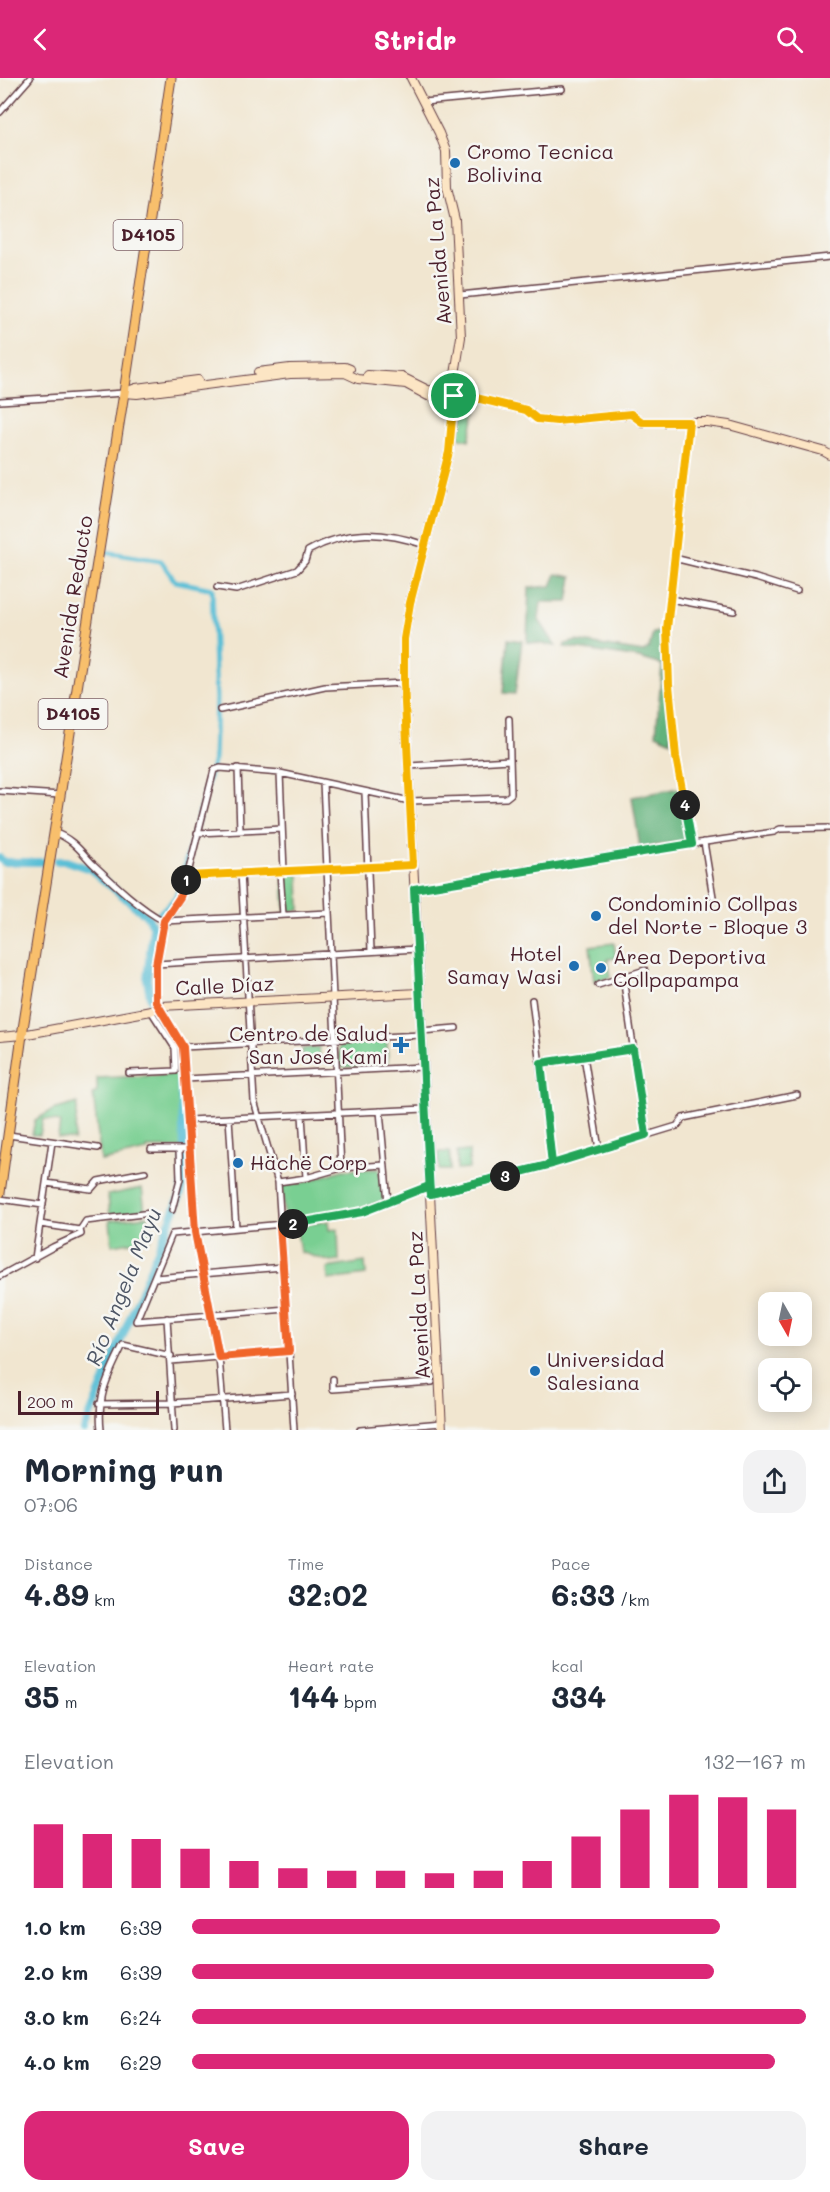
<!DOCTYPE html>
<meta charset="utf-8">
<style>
body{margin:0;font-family:Mali,sans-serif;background:#f2f2f3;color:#1f2937;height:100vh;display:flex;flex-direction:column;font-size:22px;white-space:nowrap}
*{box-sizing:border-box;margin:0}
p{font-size:20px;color:#747a83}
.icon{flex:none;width:33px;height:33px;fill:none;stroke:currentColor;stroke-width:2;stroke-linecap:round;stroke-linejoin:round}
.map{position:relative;height:1352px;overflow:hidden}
.sheet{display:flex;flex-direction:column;background:#fff;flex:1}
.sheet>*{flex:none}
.needle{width:39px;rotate:171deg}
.controls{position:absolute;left:758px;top:1214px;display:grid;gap:12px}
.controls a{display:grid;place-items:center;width:54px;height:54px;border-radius:12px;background:#fff;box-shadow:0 3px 15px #0003;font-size:30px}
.scale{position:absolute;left:18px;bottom:15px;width:141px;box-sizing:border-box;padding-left:6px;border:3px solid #4a1f2b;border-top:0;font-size:16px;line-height:21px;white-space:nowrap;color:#4a1f2b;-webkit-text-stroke:4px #f6f6f2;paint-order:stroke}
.pin{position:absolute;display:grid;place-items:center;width:51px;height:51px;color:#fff;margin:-26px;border:3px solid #fff;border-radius:50%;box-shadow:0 2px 6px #0007}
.km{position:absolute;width:30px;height:30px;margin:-15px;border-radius:50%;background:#222;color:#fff;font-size:16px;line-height:30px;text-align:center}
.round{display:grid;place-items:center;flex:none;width:63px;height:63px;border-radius:18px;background:#f2f2f3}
.overview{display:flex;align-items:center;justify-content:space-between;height:102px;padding:0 24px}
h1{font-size:33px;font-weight:800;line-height:45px}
.metrics{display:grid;grid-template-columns:repeat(3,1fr);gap:9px;height:102px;padding:6px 24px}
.metrics div{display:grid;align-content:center}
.metrics b{font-size:30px;font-weight:800}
.metrics small{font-size:16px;font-weight:400}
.metrics p{font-size:16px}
.chart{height:168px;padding:12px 24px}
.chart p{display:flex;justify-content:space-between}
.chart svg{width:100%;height:108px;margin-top:6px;stroke:#db2777;stroke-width:6}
.button{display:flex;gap:12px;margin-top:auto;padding:12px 24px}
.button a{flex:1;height:69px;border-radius:18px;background:#db2777;color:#fff;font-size:24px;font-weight:800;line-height:69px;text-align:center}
.button a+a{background:#f2f2f3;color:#1f2937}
ul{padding:0 24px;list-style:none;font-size:20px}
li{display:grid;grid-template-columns:96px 72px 1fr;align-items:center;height:45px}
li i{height:15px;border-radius:8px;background:#db2777}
header{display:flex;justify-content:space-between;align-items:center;height:78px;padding:0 24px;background:#db2777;color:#fff;font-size:27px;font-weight:800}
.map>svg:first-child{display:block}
.green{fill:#79cf92;stroke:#62775e;stroke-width:1.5}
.forest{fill:#62b27c;stroke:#566854;stroke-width:1.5}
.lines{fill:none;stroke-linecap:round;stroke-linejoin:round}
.canal{stroke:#58bed5;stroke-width:5}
.river{stroke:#58bed5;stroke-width:8}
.street-casing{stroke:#633d44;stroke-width:8}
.secondary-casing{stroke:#633d44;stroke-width:10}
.primary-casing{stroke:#633d44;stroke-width:11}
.street{stroke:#fff;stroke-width:5}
.secondary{stroke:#fce5c4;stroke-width:8}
.primary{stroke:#f8bf6c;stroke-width:9}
.split-1-casing{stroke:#fff;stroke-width:12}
.split-2-casing{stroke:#fff;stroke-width:12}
.split-3-casing{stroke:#fff;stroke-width:12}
.split-4-casing{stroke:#fff;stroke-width:12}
.split-5-casing{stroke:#fff;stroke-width:12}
.split-1{stroke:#f5b400;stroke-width:8}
.split-2{stroke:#f0652b;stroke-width:8}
.split-3{stroke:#22a559;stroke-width:8}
.split-4{stroke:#22a559;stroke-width:8}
.split-5{stroke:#f5b400;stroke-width:8}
.poi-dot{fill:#1f6fb2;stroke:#f6f6f2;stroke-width:2}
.labels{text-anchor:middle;stroke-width:5;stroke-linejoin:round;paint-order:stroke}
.shield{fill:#f6f6f2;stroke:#7e6067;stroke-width:1.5}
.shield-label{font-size:18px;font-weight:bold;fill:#4a1f2b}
.poi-label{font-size:20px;fill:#4a1f2b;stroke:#f6f6f2;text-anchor:start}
.street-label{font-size:20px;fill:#4a1f2b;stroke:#f6f6f2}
.water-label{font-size:21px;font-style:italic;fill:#4f5766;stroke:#f6f6f2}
</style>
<header><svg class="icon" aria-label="back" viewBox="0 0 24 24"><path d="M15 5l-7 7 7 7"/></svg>Stridr<svg class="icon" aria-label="search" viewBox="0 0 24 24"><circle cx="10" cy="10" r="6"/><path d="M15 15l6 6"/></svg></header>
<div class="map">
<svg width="830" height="1352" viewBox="0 0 830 1352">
<rect width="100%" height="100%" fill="#f6f6f2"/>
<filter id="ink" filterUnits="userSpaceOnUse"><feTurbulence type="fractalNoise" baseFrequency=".0167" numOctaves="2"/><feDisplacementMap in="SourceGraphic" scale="12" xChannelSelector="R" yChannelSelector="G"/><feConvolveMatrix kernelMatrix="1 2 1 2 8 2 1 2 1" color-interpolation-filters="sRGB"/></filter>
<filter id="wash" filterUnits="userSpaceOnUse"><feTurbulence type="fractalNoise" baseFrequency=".008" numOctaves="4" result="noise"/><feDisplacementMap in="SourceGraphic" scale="24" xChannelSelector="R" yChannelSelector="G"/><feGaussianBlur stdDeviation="1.35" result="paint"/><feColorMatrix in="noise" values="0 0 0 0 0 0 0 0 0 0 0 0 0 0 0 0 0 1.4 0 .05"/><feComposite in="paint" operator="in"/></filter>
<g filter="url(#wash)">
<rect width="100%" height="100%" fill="#f1e6d0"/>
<!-- green -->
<path class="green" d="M459,321L478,325L469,362L454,358Z
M283,796H299L300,832L285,834Z
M614,865L616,880L608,881L611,899L594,903L590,868Z
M387,962L388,987L343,989L340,986L339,967L343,965Z
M319,969L320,980L303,982L302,971Z
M178,989H183L187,1070H147V1073L101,1083L93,1016L97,1014V1000L168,997L177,994Z
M78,1025L74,1062L58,1060L60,1044L43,1041L40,1057H32L35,1042L53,1032Z
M469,1073V1091L457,1092V1074Z
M450,1074V1092H439L438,1074Z
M379,1091L385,1123C353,1134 319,1141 284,1143L282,1108L306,1104L342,1092Z
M142,1110L145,1133L110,1138L108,1117Z
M148,1138L150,1161L112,1167L110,1142Z
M328,1143L329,1152L338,1151L339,1183L331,1184L300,1174L296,1148Z
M365,1184L366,1197L328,1202L327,1190Z"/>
<!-- forest -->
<path class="forest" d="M556,496L572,499L568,524H541L539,542L556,568L527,564L529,510L551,508Z
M664,553L665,603L672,663L656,656L662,587L639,580L564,569L565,566L576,563L643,574L649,570L653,555Z
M508,561L522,563L515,616L503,615Z
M679,710L690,762L640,770L632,719Z"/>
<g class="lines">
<!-- canal -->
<path class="canal" d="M105,474L161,483L175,503L212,511L216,621L214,681L178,813L175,820L158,836"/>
<!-- river -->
<path class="river" d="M0,780L4,784H43
M57,783H66L90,791L148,839L153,850L147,901L152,928
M157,935L179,970L184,1067
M84,1352L181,1116L185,1096L184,1077"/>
</g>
</g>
<g filter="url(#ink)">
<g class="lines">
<defs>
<path id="street" d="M424,24L562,11
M0,34L30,0
M460,217L830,179
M0,323L124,315
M689,344L667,551L668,600L676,679L692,766
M674,480L756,500L797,513
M217,509L236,512L297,492L305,483L308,473C347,451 384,453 425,467
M670,521L734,533
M220,632L325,609L404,605
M409,688L510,682
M238,690L240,753
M280,695L284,793
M323,705L341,1090
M0,713L60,717
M365,715L371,873
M55,755C71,760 80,772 91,784C110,802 141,832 164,843L328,835
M197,755L282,751
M704,764L713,819
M280,793L283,837
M241,795L254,1023L278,1104L294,1352
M187,799L413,787
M414,811L637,774L774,754L780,751L830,750
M156,886L417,871
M623,899L646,1057
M598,907L645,892
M532,922L552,1086
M421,953L456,950
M183,969L421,957
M584,978L599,1071
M541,985L633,971
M129,995L176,993L175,970L151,933
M185,1001L423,989
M380,1033L388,1124
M302,1037L306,1100
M229,1040L236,1150
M188,1042L425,1031
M9,1057L98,1070
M151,1071H190
M278,1104L306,1100L341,1090L384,1087
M46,1105L91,1111L98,1103L145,1094
M430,1116L552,1086L677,1048L683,1040L797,1017
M0,1121L43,1127
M172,1132L180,1101L179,1072
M40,1146L80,1152L86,1143L151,1135
M35,1180L52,1064
M0,1198L53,1169L81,1156L80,1152
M155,1200L283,1189
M287,1231L136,1243L172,1156L306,1144L362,1134L429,1108
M167,1240L174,1352
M171,1283L289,1273
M333,1301V1311L432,1304
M99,1326L172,1325L292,1316
M101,1352C97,1317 108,1298 123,1267L171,1278
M225,1352L219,1279L195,1154L183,969L156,924V887L164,843L180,819L187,799L214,692L220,690L280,695L410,723L506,720L511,716L509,641
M360,1352L442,1345"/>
<path id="secondary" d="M411,0L439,55L446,73L447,109L455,142L461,259L453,309L455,322L449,374L410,525L404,561V605L442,1352
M258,294L290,290L345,289L350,291
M368,297L402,299L428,312L454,314
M125,314L136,310L198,302
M124,315L137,316L290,296L345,295L358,301L406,306L428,318L455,320
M454,318L472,319L526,332L537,341L557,343L631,336L642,344H707L729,347L823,373L830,377
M0,959L22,957L151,933L161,928L419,915"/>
<path id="primary" d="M0,1115L22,957L124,315L171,0"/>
</defs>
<!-- street casing -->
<use href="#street" class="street-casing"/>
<!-- secondary casing -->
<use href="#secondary" class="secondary-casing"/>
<!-- primary casing -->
<use href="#primary" class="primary-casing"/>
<!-- street -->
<use href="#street" class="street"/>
<!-- secondary -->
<use href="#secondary" class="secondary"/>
<!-- primary -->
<use href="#primary" class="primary"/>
</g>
</g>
<g class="lines" filter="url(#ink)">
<defs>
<path id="split-1" d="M186,802L188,798L413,787L404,605V561L410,525L449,374L454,318"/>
<path id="split-2" d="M186,802L180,819L164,843L156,887V924L183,969L195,1154L219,1279L289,1273L280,1147L293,1146"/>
<path id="split-3" d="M293,1146L362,1134L429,1108L430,1116L552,1086L646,1057L633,971L541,985L552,1086L505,1098"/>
<path id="split-4" d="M505,1098L430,1116L414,811L692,766L685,727"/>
<path id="split-5" d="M454,318L472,319L526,332L537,341L557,343L631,336L642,344H689L667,551L669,607L676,679L685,727"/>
</defs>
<!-- split-1 casing -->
<use href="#split-1" class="split-1-casing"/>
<!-- split-2 casing -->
<use href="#split-2" class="split-2-casing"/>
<!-- split-3 casing -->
<use href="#split-3" class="split-3-casing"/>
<!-- split-4 casing -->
<use href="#split-4" class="split-4-casing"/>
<!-- split-5 casing -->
<use href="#split-5" class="split-5-casing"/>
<!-- split-1 -->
<use href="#split-1" class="split-1"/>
<!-- split-2 -->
<use href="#split-2" class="split-2"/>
<!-- split-3 -->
<use href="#split-3" class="split-3"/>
<!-- split-4 -->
<use href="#split-4" class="split-4"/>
<!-- split-5 -->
<use href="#split-5" class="split-5"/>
</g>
<!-- markers -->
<g class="poi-dot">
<circle cx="455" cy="85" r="6"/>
<circle cx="596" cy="838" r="6"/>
<circle cx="574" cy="888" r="6"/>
<circle cx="601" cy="890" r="6"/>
<path d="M398 958h6v6h6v6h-6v6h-6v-6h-6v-6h6z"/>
<circle cx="238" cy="1085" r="6"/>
<circle cx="535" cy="1293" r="6"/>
</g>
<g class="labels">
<!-- shield labels -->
<g class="shield">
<rect x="113.5" y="142" width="69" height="30" rx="4.5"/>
<rect x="38.5" y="621" width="69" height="30" rx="4.5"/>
</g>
<g class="shield-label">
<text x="148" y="163">D4105</text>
<text x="73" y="642">D4105</text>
</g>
<!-- poi labels -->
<g class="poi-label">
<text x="467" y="81">Cromo Tecnica<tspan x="467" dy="23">Bolivina</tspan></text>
<text x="608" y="833">Condominio Collpas<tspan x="608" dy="23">del Norte - Bloque 3</tspan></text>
<text x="562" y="883" text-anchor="end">Hotel<tspan x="562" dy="23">Samay Wasi</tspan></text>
<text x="613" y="886">Área Deportiva<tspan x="613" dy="23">Collpapampa</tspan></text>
<text x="388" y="963" text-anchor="end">Centro de Salud<tspan x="388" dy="23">San José Kami</tspan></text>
<text x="250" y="1092">Hächë Corp</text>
<text x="547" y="1289">Universidad<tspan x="547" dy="23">Salesiana</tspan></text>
</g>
<!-- street labels -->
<g class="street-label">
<text transform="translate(438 173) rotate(-95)" y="7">Avenida La Paz</text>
<text transform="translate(73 519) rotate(-81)" y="7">Avenida Reducto</text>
<text transform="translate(225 908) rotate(-3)" y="7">Calle Díaz</text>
<text transform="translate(419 1227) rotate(-93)" y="7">Avenida La Paz</text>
</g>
<!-- water labels -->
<g class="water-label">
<text transform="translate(124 1209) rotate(-68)" y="7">Río Angela Mayu</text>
</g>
</g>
</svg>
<div class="controls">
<a><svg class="needle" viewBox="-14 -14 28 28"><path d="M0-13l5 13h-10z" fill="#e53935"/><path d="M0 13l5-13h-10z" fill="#747a83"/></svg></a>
<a><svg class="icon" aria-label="locate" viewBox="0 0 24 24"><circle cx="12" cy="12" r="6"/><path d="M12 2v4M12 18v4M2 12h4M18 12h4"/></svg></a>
</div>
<div class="scale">200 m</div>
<div class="pin" style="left:454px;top:318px;background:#1e9e55"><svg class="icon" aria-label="arrive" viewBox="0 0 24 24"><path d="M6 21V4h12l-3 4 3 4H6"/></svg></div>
<b class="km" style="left:186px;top:802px">1</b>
<b class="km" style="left:293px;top:1146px">2</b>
<b class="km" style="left:505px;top:1098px">3</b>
<b class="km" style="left:685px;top:727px">4</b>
</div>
<section class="sheet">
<div class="overview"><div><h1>Morning run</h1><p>07:06</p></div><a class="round"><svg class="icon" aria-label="share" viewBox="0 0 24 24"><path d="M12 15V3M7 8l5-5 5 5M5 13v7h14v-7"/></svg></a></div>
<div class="metrics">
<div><p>Distance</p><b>4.89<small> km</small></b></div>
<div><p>Time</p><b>32:02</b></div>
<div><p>Pace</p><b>6:33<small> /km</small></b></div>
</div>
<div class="metrics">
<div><p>Elevation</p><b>35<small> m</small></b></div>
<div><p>Heart rate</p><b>144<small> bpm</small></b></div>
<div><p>kcal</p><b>334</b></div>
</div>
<div class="chart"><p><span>Elevation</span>132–167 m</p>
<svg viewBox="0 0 160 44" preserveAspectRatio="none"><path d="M5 44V18M15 44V22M25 44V24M35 44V28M45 44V33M55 44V36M65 44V37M75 44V37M85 44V38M95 44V37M105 44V33M115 44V23M125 44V12M135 44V6M145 44V7M155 44V12"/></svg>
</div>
<ul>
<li><b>1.0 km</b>6:39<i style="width:86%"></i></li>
<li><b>2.0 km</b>6:39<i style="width:85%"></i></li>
<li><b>3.0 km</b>6:24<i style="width:100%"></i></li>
<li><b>4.0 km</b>6:29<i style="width:95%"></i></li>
</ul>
<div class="button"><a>Save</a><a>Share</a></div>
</section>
